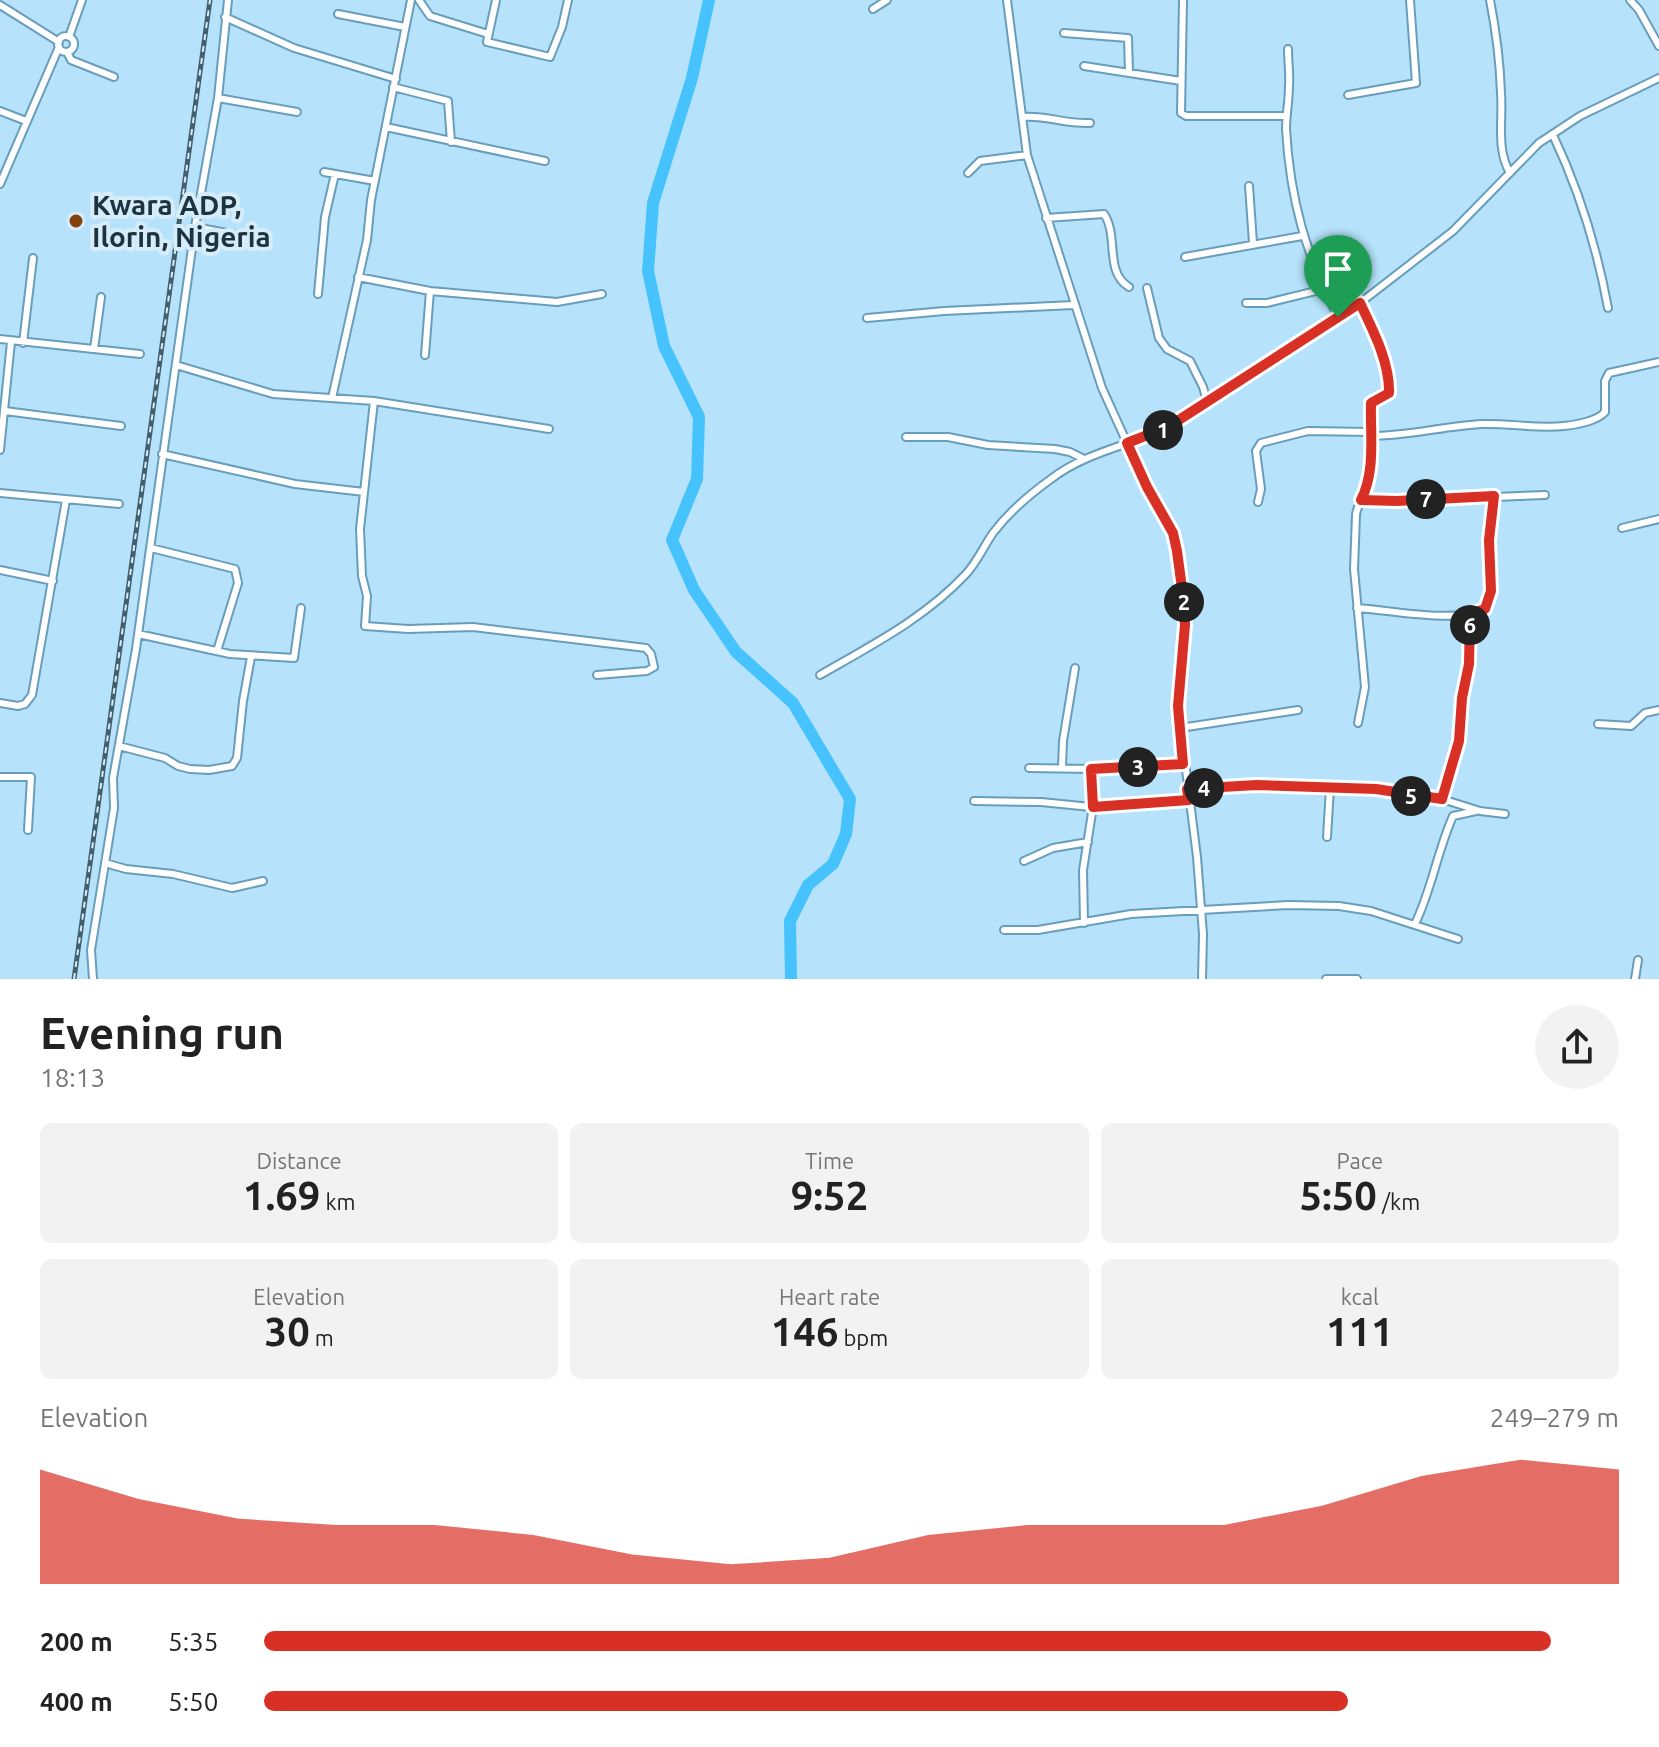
<!DOCTYPE html>
<meta charset="utf-8">
<style>
body{margin:0;font-family:Ubuntu,sans-serif;background:#f2f2f2;color:#222;height:100vh;display:flex;flex-direction:column;font-size:30px;white-space:nowrap}
*{box-sizing:border-box;margin:0}
p{font-size:26px;color:#767676}
.icon{flex:none;width:44px;height:44px;fill:none;stroke:currentColor;stroke-width:2;stroke-linecap:round;stroke-linejoin:round}
.map{position:relative;height:979px;overflow:hidden}
.sheet{display:flex;flex-direction:column;background:#fff;flex:1}
.sheet>*{flex:none}
.pin{position:absolute;display:grid;place-items:center;width:68px;height:68px;color:#fff;margin:-82px -34px;border-radius:50% 50% 50% 0;rotate:-45deg;box-shadow:0 0 8px #0007}
.pin .icon{rotate:45deg}
.km{position:absolute;width:40px;height:40px;margin:-20px;border-radius:50%;background:#222;color:#fff;font-size:22px;line-height:40px;text-align:center}
.round{display:grid;place-items:center;flex:none;width:84px;height:84px;border-radius:42px;background:#f2f2f2}
.overview{display:flex;align-items:center;justify-content:space-between;height:136px;padding:0 40px}
h1{font-size:44px;font-weight:600;line-height:60px}
.figures{display:grid;grid-template-columns:repeat(3,1fr);gap:12px;height:136px;padding:8px 40px}
.figures div{display:grid;align-content:center;border-radius:12px;background:#f2f2f2;text-align:center}
.figures b{font-size:40px;font-weight:600}
.figures small{font-size:22px;font-weight:400}
.figures p{font-size:22px}
.chart{height:224px;padding:16px 40px}
.chart p{display:flex;justify-content:space-between}
.chart svg{width:100%;height:144px;margin-top:8px;fill:#d93025;opacity:.7}
ul{padding:0 40px;list-style:none;font-size:26px}
li{display:grid;grid-template-columns:128px 96px 1fr;align-items:center;height:60px}
li i{height:20px;border-radius:10px;background:#d93025}
.map>svg:first-child{display:block}
.lines{fill:none;stroke-linecap:round;stroke-linejoin:round}
.river{stroke:#46c3fd;stroke-width:12}
.street-casing{stroke:#689ebb;stroke-width:10}
.street{stroke:#fff;stroke-width:6}
.rail-casing{stroke:#425f6e;stroke-width:5}
.rail{stroke:#d6ecf8;stroke-width:2;stroke-dasharray:6;stroke-linecap:butt}
.route-casing{stroke:#fff;stroke-width:16}
.route{stroke:#d93025;stroke-width:10}
.poi-dot{fill:#84420f;stroke:#d6ecf8;stroke-width:3}
.labels{text-anchor:middle;stroke-width:8;stroke-linejoin:round;paint-order:stroke}
.poi-label{font-size:28px;font-weight:bold;fill:#1d3440;stroke:#d6ecf8;text-anchor:start}
</style>
<div class="map">
<svg width="1659" height="979" viewBox="0 0 1659 979">
<rect width="100%" height="100%" fill="#b6e2fb"/>
<g class="lines">
<!-- river -->
<path class="river" d="M709,0L692,78L653,203L648,271L664,346L699,417L697,479L672,540L694,590L736,652L793,703L850,799L846,834L833,864L808,885L790,921L791,979"/>
<defs>
<path id="street" d="M419,0L430,16L488,34
M496,0L487,42L550,57L562,27L568,0
M1007,0L1027,155L1102,388L1147,487L1173,533L1177,551L1184,597L1185,625L1178,706L1197,857L1203,934L1202,979
M1183,0L1181,113L1186,116H1286
M1490,0C1496,31 1500,62 1501,93C1503,121 1496,149 1510,173
M1630,0L1639,10L1659,46
M0,5L59,42
M873,9L887,0
M338,14L405,27
M225,17L294,48L396,79
M1064,33L1128,38L1129,72
M58 44a8 8 0 1 1 16 0a8 8 0 1 1-16 0Z
M69,37L82,0
M1288,49C1288,62 1290,74 1289,86C1289,101 1286,115 1286,129C1290,200 1306,255 1338,317
M67,52L71,60L114,77
M1084,66L1181,81
M393,87L448,101L451,142
M1348,95L1416,83L1410,0
M218,98L297,112
M0,111L26,121
M1022,117C1048,115 1063,124 1090,123
M386,127L545,161
M1553,135C1579,190 1597,248 1608,308
M324,172L375,181
M968,173L980,161L1027,155
M0,184L59,47
M1249,186L1253,243
M1046,218L1104,214C1119,236 1104,272 1129,287
M195,227L248,237
M1185,257L1302,236
M358,277L430,291L557,302L602,294
M1147,288L1159,338L1167,349L1190,361L1203,387L1207,401
M318,294L325,217L335,174
M1246,303H1267L1324,289
M867,318L944,311L1073,305
M0,339L140,354
M23,343L33,258
M94,349L101,297
M425,355L430,291
M176,365L273,394L374,401L549,429
M332,398L367,240L371,200L411,0
M374,401L360,529L362,576L367,596L365,626L408,629L473,627L646,648L651,654L654,667L647,671L597,675
M5,411L121,426
M1370,436C1408,436 1444,426 1482,424C1509,423 1537,429 1564,426C1576,425 1597,421 1605,412V381L1609,373L1659,362
M906,437H948L988,445L1055,449L1070,452L1084,459
M0,450L11,342
M162,454L295,484L364,492
M0,493L119,504
M1361,500L1397,501L1545,495
M1258,502L1261,489L1256,451L1261,443L1308,431L1370,432
M1622,528L1659,519
M151,548L235,569L238,583L217,651
M0,570L53,581
M1357,608C1391,610 1455,624 1485,609L1491,591L1489,540L1494,496
M138,634L230,654L294,658L301,608
M820,675C872,645 925,618 966,574C977,562 984,546 993,533C1009,512 1030,494 1051,479C1086,452 1129,446 1168,427L1360,303L1453,231L1539,143L1580,116L1659,78
M0,703L18,706L25,704L32,695L66,500
M1358,723L1365,687L1354,569L1356,515C1357,504 1365,496 1368,486C1374,460 1371,429 1371,403L1389,393C1391,363 1372,330 1360,303
M1598,724L1631,726L1645,713L1659,710
M1180,728L1298,710
M119,746L165,758L178,766L190,769L209,770L232,766L237,758L243,701L251,657
M1062,767L1063,741L1075,668
M1029,768L1091,769L1183,764
M0,777H31L28,830
M1187,789L1257,785L1376,789L1442,799L1480,811L1505,814
M1442,799L1459,741L1462,698L1469,664L1470,614
M974,801L1041,802L1101,808L1189,800
M1327,837L1330,788
M1024,861L1053,848L1088,842
M105,863L126,869L173,874L232,888L263,881
M1084,923L1083,870L1092,813L1091,769
M1415,924C1432,889 1437,852 1453,816L1476,811
M1004,930H1038L1131,914L1288,905L1339,906L1371,911L1458,939
M93,979L91,950L114,808L113,778L136,649L195,227L218,98L228,0
M1326,979H1357
M1635,979L1638,960"/>
</defs>
<!-- street casing -->
<use href="#street" class="street-casing"/>
<!-- street -->
<use href="#street" class="street"/>
<defs>
<path id="rail" d="M74,979L210,0"/>
</defs>
<!-- rail casing -->
<use href="#rail" class="rail-casing"/>
<!-- rail -->
<use href="#rail" class="rail"/>
</g>
<g class="lines">
<defs>
<path id="route" d="M1360,303C1373,330 1390,363 1389,393L1371,403C1370,434 1376,471 1361,500L1397,501L1494,496L1489,540L1491,591L1485,609L1470,614L1469,664L1462,698L1459,741L1442,799L1376,789L1257,785L1187,789L1189,800L1093,807L1091,769L1183,764L1178,706L1185,625L1184,603L1177,551L1173,533L1147,487L1127,443L1168,427Z"/>
</defs>
<!-- route casing -->
<use href="#route" class="route-casing"/>
<!-- route -->
<use href="#route" class="route"/>
</g>
<!-- markers -->
<circle class="poi-dot" cx="76" cy="221" r="8"/>
<g class="labels">
<!-- poi labels -->
<g class="poi-label">
<text x="92" y="215">Kwara ADP,<tspan x="92" dy="32">Ilorin, Nigeria</tspan></text>
</g>
</g>
</svg>
<div class="pin" style="left:1338px;top:317px;background:#1e9e55"><svg class="icon" aria-label="arrive" viewBox="0 0 24 24"><path d="M6 21V4h12l-3 4 3 4H6"/></svg></div>
<b class="km" style="left:1163px;top:430px">1</b>
<b class="km" style="left:1184px;top:602px">2</b>
<b class="km" style="left:1138px;top:767px">3</b>
<b class="km" style="left:1204px;top:788px">4</b>
<b class="km" style="left:1411px;top:796px">5</b>
<b class="km" style="left:1470px;top:625px">6</b>
<b class="km" style="left:1426px;top:499px">7</b>
</div>
<section class="sheet">
<div class="overview"><div><h1>Evening run</h1><p>18:13</p></div><a class="round"><svg class="icon" aria-label="share" viewBox="0 0 24 24"><path d="M12 15V3M7 8l5-5 5 5M5 13v7h14v-7"/></svg></a></div>
<div class="figures">
<div><p>Distance</p><b>1.69<small> km</small></b></div>
<div><p>Time</p><b>9:52</b></div>
<div><p>Pace</p><b>5:50<small> /km</small></b></div>
</div>
<div class="figures">
<div><p>Elevation</p><b>30<small> m</small></b></div>
<div><p>Heart rate</p><b>146<small> bpm</small></b></div>
<div><p>kcal</p><b>111</b></div>
</div>
<div class="chart"><p><span>Elevation</span>249–279 m</p>
<svg viewBox="0 0 160 44" preserveAspectRatio="none"><path d="M0 44V9L10 18L20 24L30 26L40 26L50 29L60 35L70 38L80 36L90 29L100 26L110 26L120 26L130 20L140 11L150 6L160 9V44z"/></svg>
</div>
<ul>
<li><b>200 m</b>5:35<i style="width:95%"></i></li>
<li><b>400 m</b>5:50<i style="width:80%"></i></li>
</ul>
</section>
